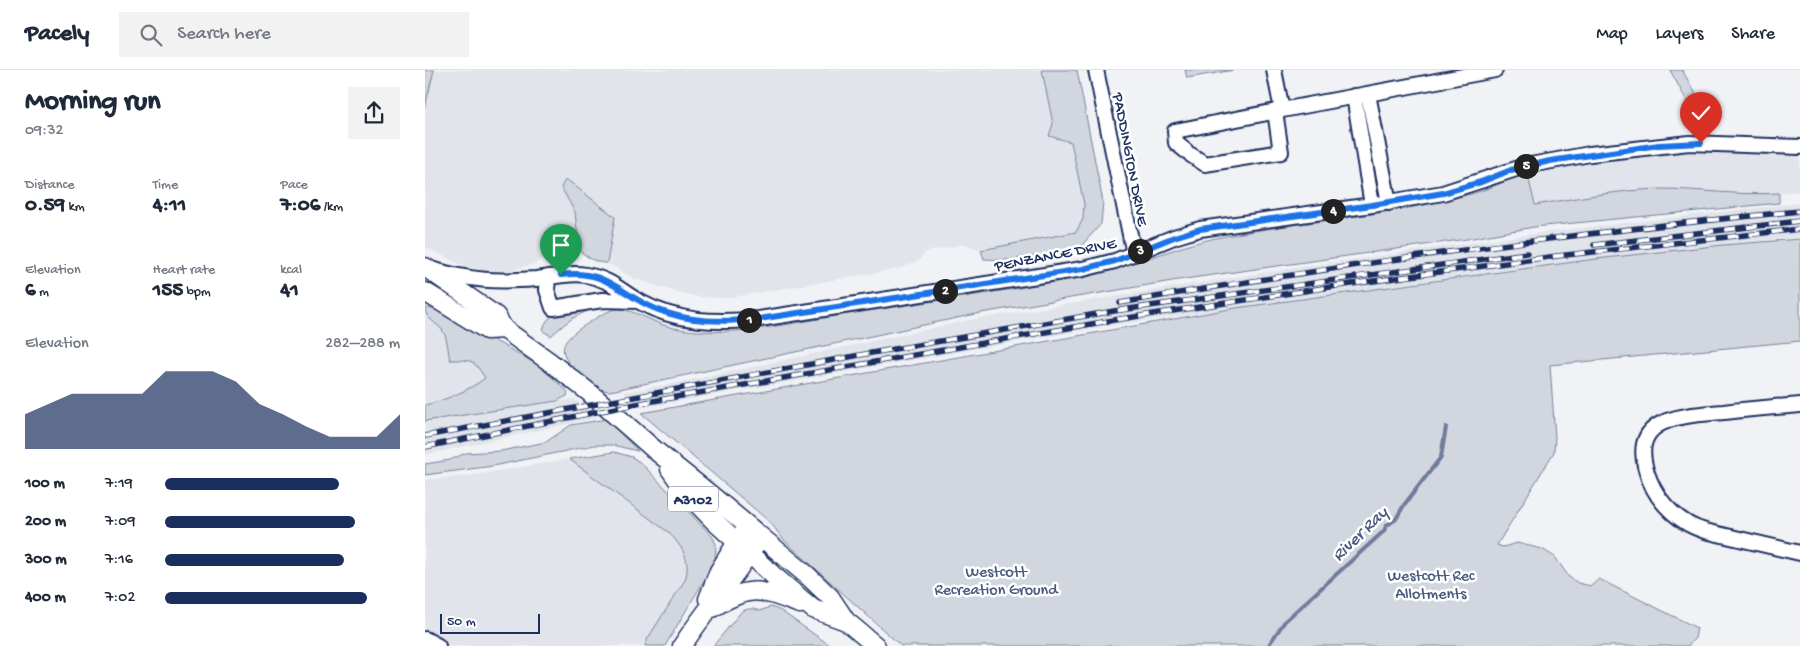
<!DOCTYPE html>
<meta charset="utf-8">
<style>
body{margin:0;font-family:"Gochi Hand",sans-serif;background:#f2f2f3;color:#1f2937;height:100vh;display:flex;flex-direction:column;font-size:19px;white-space:nowrap}
*{box-sizing:border-box;margin:0}
p{font-size:16px;color:#747a83}
.icon{flex:none;width:28px;height:28px;fill:none;stroke:currentColor;stroke-width:2;stroke-linecap:round;stroke-linejoin:round}
.map{position:relative;flex:1;overflow:hidden}
.panel{display:flex;flex-direction:column;background:#fff;width:425px}
.panel>*{flex:none}
.scale{position:absolute;left:15px;bottom:12px;width:100px;box-sizing:border-box;padding-left:5px;border:2px solid #1b2f5e;border-top:0;font-size:14px;line-height:18px;white-space:nowrap;color:#1b2f5e;-webkit-text-stroke:4px #fff;paint-order:stroke}
.pin{position:absolute;display:grid;place-items:center;width:42px;height:42px;color:#fff;margin:-51px -21px;border-radius:50% 50% 50% 0;rotate:-45deg;box-shadow:0 0 5px #0007}
.pin .icon{rotate:45deg}
.km{position:absolute;width:25px;height:25px;margin:-12px;border-radius:50%;background:#222;color:#fff;font-size:14px;line-height:25px;text-align:center}
.round{display:grid;place-items:center;flex:none;width:52px;height:52px;border-radius:0px;background:#f2f2f3}
.head{display:flex;align-items:center;justify-content:space-between;height:85px;padding:0 25px}
h1{font-size:28px;font-weight:700;line-height:38px}
.figures{display:grid;grid-template-columns:repeat(3,1fr);gap:8px;height:85px;padding:5px 25px}
.figures div{display:grid;align-content:center}
.figures b{font-size:21px;font-weight:700}
.figures small{font-size:14px;font-weight:400}
.figures p{font-size:14px}
.chart{height:140px;padding:10px 25px}
.chart p{display:flex;justify-content:space-between}
.chart svg{width:100%;height:90px;margin-top:5px;fill:#1b2f5e;opacity:.7}
ul{padding:0 25px;list-style:none;font-size:16px}
li{display:grid;grid-template-columns:80px 60px 1fr;align-items:center;height:38px}
li i{height:12px;border-radius:6px;background:#1b2f5e}
header{display:flex;align-items:center;gap:30px;box-sizing:border-box;height:70px;padding:0 25px;background:#fff;border-bottom:1px solid #e0e1e3}
header strong{font-size:24px}
nav{display:flex;gap:28px;margin-inline-start:auto;font-size:18px}
.search{width:350px;height:45px;background:#f2f2f3;display:flex;align-items:center;gap:12px;box-sizing:border-box;padding:0 18px;border-radius:0px;color:#747a83;font-size:19px}
main{display:flex;flex:1;min-height:0}
.map>svg:first-child{display:block}
.built{fill:#e1e4ea}
.green{fill:#d2d6df;stroke:#76829e}
.lines{fill:none;stroke-linecap:round;stroke-linejoin:round}
.stream{stroke:#707c9a;stroke-width:4}
.minor-casing{stroke:#1b2f5e;stroke-width:18}
.major-casing{stroke:#1b2f5e;stroke-width:21}
.minor{stroke:#fff;stroke-width:14}
.major{stroke:#fff;stroke-width:18}
.rail-casing{stroke:#1b2f5e;stroke-width:5.5}
.rail{stroke:#fff;stroke-width:4;stroke-dasharray:11;stroke-linecap:butt}
.route-casing{stroke:#fff;stroke-width:10}
.route{stroke:#1a73e8;stroke-width:6}
.labels{text-anchor:middle;stroke-width:5;stroke-linejoin:round;paint-order:stroke}
.shield{fill:#fff;stroke:#5f6d8e;stroke-width:1}
.shield-label{font-size:15px;font-weight:bold;fill:#1b2f5e}
.street-label{font-size:16px;fill:#1b2f5e;stroke:#fff}
.park-label{font-size:16px;fill:#49597e;stroke:#fff}
.water-label{font-size:18px;font-style:italic;fill:#4c5c81;stroke:#fff}
</style>
<header>
<strong>Pacely</strong>
<div class="search"><svg class="icon" aria-label="search" viewBox="0 0 24 24"><circle cx="10" cy="10" r="6"/><path d="M15 15l6 6"/></svg>Search here</div>
<nav><a>Map</a><a>Layers</a><a>Share</a></nav>
</header>
<main>
<section class="panel">
<div class="head"><div><h1>Morning run</h1><p>09:32</p></div><a class="round"><svg class="icon" aria-label="share" viewBox="0 0 24 24"><path d="M12 15V3M7 8l5-5 5 5M5 13v7h14v-7"/></svg></a></div>
<div class="figures">
<div><p>Distance</p><b>0.59<small> km</small></b></div>
<div><p>Time</p><b>4:11</b></div>
<div><p>Pace</p><b>7:06<small> /km</small></b></div>
</div>
<div class="figures">
<div><p>Elevation</p><b>6<small> m</small></b></div>
<div><p>Heart rate</p><b>155<small> bpm</small></b></div>
<div><p>kcal</p><b>41</b></div>
</div>
<div class="chart"><p><span>Elevation</span>282–288 m</p>
<svg viewBox="0 0 160 44" preserveAspectRatio="none"><path d="M0 44V27L10 22L20 17L30 17L40 17L50 17L60 6L70 6L80 6L90 11L100 22L110 27L120 33L130 38L140 38L150 38L160 27V44z"/></svg>
</div>
<ul>
<li><b>100 m</b>7:19<i style="width:74%"></i></li>
<li><b>200 m</b>7:09<i style="width:81%"></i></li>
<li><b>300 m</b>7:16<i style="width:76%"></i></li>
<li><b>400 m</b>7:02<i style="width:86%"></i></li>
</ul>
</section>
<div class="map">
<svg width="1375" height="576" viewBox="0 0 1375 576">
<rect width="100%" height="100%" fill="#f1f2f5"/>
<filter id="ink" filterUnits="userSpaceOnUse"><feTurbulence type="fractalNoise" baseFrequency=".02" numOctaves="2"/><feDisplacementMap in="SourceGraphic" scale="10" xChannelSelector="R" yChannelSelector="G"/><feConvolveMatrix kernelMatrix="1 2 1 2 8 2 1 2 1" color-interpolation-filters="sRGB"/></filter>
<g filter="url(#ink)">
<!-- built -->
<path class="built" d="M9,0H617L628,55L624,66L646,72L650,86L659,134L658,149L651,162L556,180L540,174L501,182L493,191L473,199L302,228L274,227L247,221L208,208L182,193L189,147L150,142L154,180L124,179L118,188L110,194L83,201H61L41,197L0,177V37Z
M1280,80L1375,85V121L1336,125L1224,120L1151,128L1110,135L1102,102L1122,97L1252,81Z
M1375,133V167L1171,189L1060,203L682,256L216,338L199,322L257,312L545,250L842,202L1114,163Z
M0,232L12,240L71,319L0,335Z
M150,329L170,348L0,385V351Z
M144,389L243,462L256,477L260,483L263,499L260,510L223,568L220,576H0V410L49,405Z"/>
<!-- green -->
<path class="green" d="M0,0H9L0,37Z
M617,0H652L678,132L676,154L656,176L633,183L582,190L559,189L556,180L651,162L658,149L659,134L646,72L624,66L628,54Z
M760,0H809L762,8Z
M1245,0H1257L1275,31V44L1292,47L1291,57H1276Z
M1102,102L1110,135C1151,128 1194,120 1235,119C1275,119 1314,126 1354,123V133L1109,157L1042,169L753,210L556,243L185,321C174,321 167,314 158,307C128,282 134,271 165,252C173,247 184,239 194,239C210,240 229,253 245,257C265,262 288,262 309,261C352,258 394,248 436,242C516,230 596,220 674,202C690,198 706,194 721,189C742,182 761,175 782,170C868,151 957,148 1042,125C1063,120 1082,110 1102,102Z
M141,109L190,147L182,193C170,193 162,187 154,180L150,142L136,117Z
M1375,169V271L1125,295L1130,367L1129,382L1072,475L1078,477L1092,473L1117,479L1130,487L1144,507L1153,513L1166,516L1174,509L1272,558L1270,568L1263,576H476L358,469L345,452L216,343L811,238L1171,189L1298,175Z
M169,236V239C151,244 140,253 126,266L118,261C121,238 150,240 169,236Z
M2,238L17,241L113,295L143,322L142,326L132,331L0,351V335C18,331 45,320 60,308C48,289 47,290 25,290C23,282 23,273 20,265C16,254 3,252 0,240Z
M182,349L213,381L187,375H170L68,396L0,405V394L25,390L41,383L76,381L121,372L146,355Z
M189,382L207,387L216,393L287,466L291,474L290,492L240,576H220L223,568L260,510C267,490 256,475 243,462L144,389Z
M346,537L356,541L406,576H288L316,542C323,538 328,538 334,541Z"/>
<g class="lines">
<!-- stream -->
<path class="stream" d="M843,576L860,551L959,461L961,456L971,449L979,435L1016,387L1021,357"/>
<defs>
<path id="minor" d="M671,0L709,184
M849,0L857,40L1070,0
M943,24L964,133
M929,26L947,135
M761,81L751,73L750,61L857,40
M766,85L780,94L856,82L850,41
M9,200C47,211 72,212 111,209C128,207 144,202 161,205C186,209 195,221 215,232C253,253 293,253 334,249L658,199L690,191L749,167L775,159L947,135L1018,123L1100,96L1165,84L1264,73L1375,77
M123,208L122,220L128,238L177,230L214,231
M1375,335C1350,337 1324,339 1299,342C1253,346 1199,347 1225,411C1235,435 1256,454 1280,461L1375,483
M0,569L13,576"/>
<path id="major" d="M0,197L71,246L79,259L125,292L165,323L231,381L286,425L383,506L405,527L421,551L451,576
M0,222L62,260L79,259
M245,399L262,423L288,450L350,507L388,539L421,551
M283,529L294,501L317,464
M287,538C326,514 334,519 375,534
M257,576C280,541 307,510 330,475"/>
</defs>
<!-- minor casing -->
<use href="#minor" class="minor-casing"/>
<!-- major casing -->
<use href="#major" class="major-casing"/>
<!-- minor -->
<use href="#minor" class="minor"/>
<!-- major -->
<use href="#major" class="major"/>
<defs>
<path id="rail" d="M1169,175L1375,151
M695,233C920,194 1147,163 1375,141
M0,366L435,285L689,241L1102,183
M0,377L211,334L689,250L912,216L1132,186L1375,159"/>
</defs>
<!-- rail casing -->
<use href="#rail" class="rail-casing"/>
<!-- rail -->
<use href="#rail" class="rail"/>
</g>
</g>
<g class="lines" filter="url(#ink)">
<defs>
<path id="route" d="M136,205C182,198 195,225 231,239C265,253 298,252 334,249L658,199L690,191L749,167L775,159L947,135L1018,123L1056,112L1086,100L1125,91L1234,75L1276,73"/>
</defs>
<!-- route casing -->
<use href="#route" class="route-casing"/>
<!-- route -->
<use href="#route" class="route"/>
</g>
<g class="labels">
<!-- shield labels -->
<rect class="shield" x="243" y="416.5" width="50" height="25" rx="4"/>
<g class="shield-label">
<text x="268" y="434">A3102</text>
</g>
<!-- street labels -->
<g class="street-label">
<text transform="translate(707 89) rotate(79)" y="6">PADDINGTON DRIVE</text>
<text transform="translate(630 183) rotate(-11)" y="6">PENZANCE DRIVE</text>
</g>
<!-- park labels -->
<g class="park-label">
<text x="571" y="506">Westcott<tspan x="571" dy="18">Recreation Ground</tspan></text>
<text x="1006" y="510">Westcott Rec<tspan x="1006" dy="18">Allotments</tspan></text>
</g>
<!-- water labels -->
<g class="water-label">
<text transform="translate(934 463) rotate(-44)" y="6">River Ray</text>
</g>
</g>
</svg>
<div class="scale">50 m</div>
<div class="pin" style="left:136px;top:205px;background:#1e9e55"><svg class="icon" aria-label="arrive" viewBox="0 0 24 24"><path d="M6 21V4h12l-3 4 3 4H6"/></svg></div>
<div class="pin" style="left:1276px;top:73px;background:#d93025"><svg class="icon" aria-label="check" viewBox="0 0 24 24"><path d="M5 12l5 5 9-10"/></svg></div>
<b class="km" style="left:324px;top:250px">1</b>
<b class="km" style="left:520px;top:221px">2</b>
<b class="km" style="left:715px;top:181px">3</b>
<b class="km" style="left:908px;top:141px">4</b>
<b class="km" style="left:1101px;top:96px">5</b>
</div>
</main>
